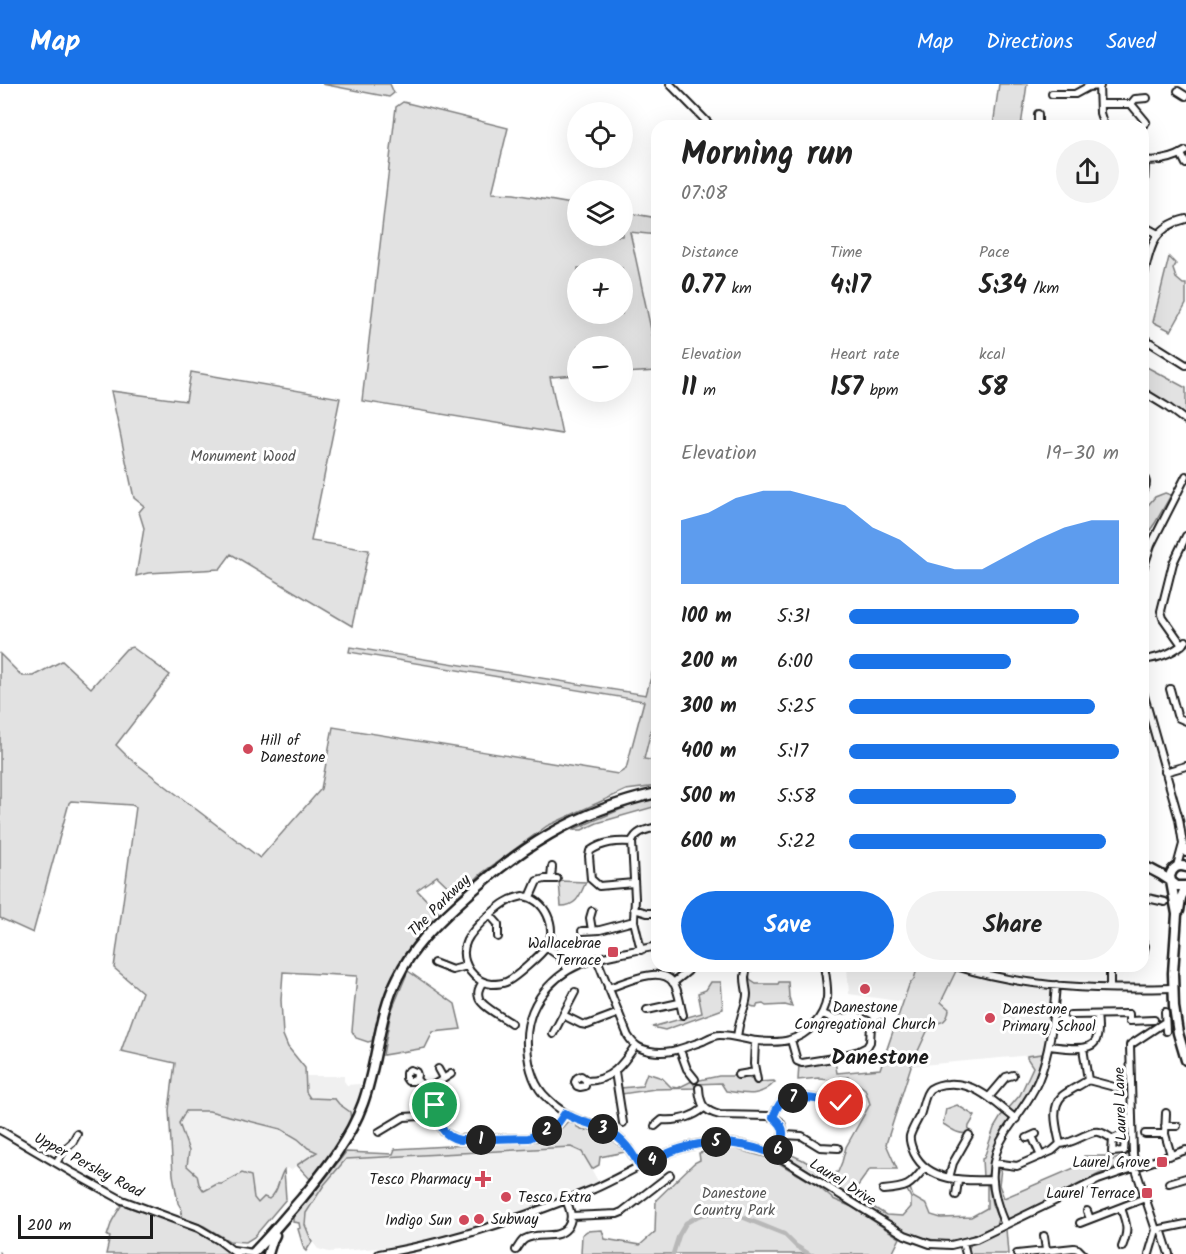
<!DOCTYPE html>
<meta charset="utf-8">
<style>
body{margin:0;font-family:Kalam,sans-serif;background:#f2f2f2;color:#222;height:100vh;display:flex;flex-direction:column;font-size:22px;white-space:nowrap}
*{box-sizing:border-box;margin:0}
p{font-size:20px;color:#767676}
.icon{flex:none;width:33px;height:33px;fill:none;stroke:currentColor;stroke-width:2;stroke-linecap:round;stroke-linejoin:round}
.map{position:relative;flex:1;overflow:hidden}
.side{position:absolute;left:651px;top:36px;width:498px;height:852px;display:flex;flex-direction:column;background:#fff;border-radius:18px;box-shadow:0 6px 24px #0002}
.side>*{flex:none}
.buttons{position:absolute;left:567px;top:18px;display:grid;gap:12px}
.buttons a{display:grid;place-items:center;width:66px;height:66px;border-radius:50%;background:#fff;box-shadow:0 6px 24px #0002;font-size:30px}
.scale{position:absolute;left:18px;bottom:15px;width:135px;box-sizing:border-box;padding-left:6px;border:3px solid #1c1c1c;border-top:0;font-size:16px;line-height:21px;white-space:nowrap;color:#1c1c1c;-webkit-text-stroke:4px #fff;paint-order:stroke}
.pin{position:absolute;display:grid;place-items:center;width:51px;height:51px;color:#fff;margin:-26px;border:3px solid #fff;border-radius:50%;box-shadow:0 2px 6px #0007}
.km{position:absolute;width:30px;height:30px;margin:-15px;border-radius:50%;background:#222;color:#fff;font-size:16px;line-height:30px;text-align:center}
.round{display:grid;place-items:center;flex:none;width:63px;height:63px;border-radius:32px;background:#f2f2f2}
.overview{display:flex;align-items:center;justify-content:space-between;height:102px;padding:0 30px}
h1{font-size:33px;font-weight:700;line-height:45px}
.figures{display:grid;grid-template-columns:repeat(3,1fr);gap:9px;height:102px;padding:6px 30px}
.figures div{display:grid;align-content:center}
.figures b{font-size:26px;font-weight:700}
.figures small{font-size:16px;font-weight:400}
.figures p{font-size:16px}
.chart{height:168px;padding:12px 30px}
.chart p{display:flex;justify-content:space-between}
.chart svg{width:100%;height:108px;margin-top:6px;fill:#1a73e8;opacity:.7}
.cta{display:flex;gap:12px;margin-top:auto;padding:12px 30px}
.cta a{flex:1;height:69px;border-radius:36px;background:#1a73e8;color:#fff;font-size:24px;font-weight:700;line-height:69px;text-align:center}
.cta a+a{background:#f2f2f2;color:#222}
ul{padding:0 30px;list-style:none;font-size:20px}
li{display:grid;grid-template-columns:96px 72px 1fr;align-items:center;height:45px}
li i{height:15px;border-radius:8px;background:#1a73e8}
header{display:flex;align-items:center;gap:36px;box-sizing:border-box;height:84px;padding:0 30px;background:#1a73e8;color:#fff}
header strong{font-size:28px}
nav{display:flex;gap:33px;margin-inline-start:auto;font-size:21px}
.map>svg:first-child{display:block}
.built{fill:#f0f0f0}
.green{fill:#e2e2e2;stroke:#7f7f7f;stroke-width:1.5;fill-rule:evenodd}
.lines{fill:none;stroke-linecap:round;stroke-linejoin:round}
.stream{stroke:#7a7a7a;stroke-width:1.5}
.canal{stroke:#b8b8b8;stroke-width:4.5}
.minor-casing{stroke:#1c1c1c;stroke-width:10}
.major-casing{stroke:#1c1c1c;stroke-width:13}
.minor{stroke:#fff;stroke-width:6}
.major{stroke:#fff;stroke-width:8}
.route-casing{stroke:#fff;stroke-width:12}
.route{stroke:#1a73e8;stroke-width:8}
.poi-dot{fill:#d1495b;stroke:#fff;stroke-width:2}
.labels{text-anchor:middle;stroke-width:6;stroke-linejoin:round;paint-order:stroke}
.park-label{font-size:15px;fill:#575757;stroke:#fff}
.poi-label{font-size:15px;fill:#1c1c1c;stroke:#fff;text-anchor:end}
.street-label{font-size:15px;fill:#1c1c1c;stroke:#fff}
.district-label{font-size:21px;font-weight:bold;fill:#1c1c1c;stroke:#fff}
</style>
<header>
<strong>Map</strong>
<nav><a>Map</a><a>Directions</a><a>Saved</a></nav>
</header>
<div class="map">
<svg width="1186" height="1170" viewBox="0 0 1186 1170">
<rect width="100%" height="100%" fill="#fff"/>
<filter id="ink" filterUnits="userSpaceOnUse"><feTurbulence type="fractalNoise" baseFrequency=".0167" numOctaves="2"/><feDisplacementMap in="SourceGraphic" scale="12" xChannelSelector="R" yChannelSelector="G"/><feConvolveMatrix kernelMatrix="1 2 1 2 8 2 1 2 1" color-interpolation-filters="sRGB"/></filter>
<g filter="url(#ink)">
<!-- built -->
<path class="built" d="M847,882H918L904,918L849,910Z
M956,887L991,896L1051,906L1050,923L1048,930L1044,955L1046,962L1043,970L911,982Z
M305,992H344V997L347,1001L359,1000L363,1002L351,1032L350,1028L339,1020L335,1015L310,1014L306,1008Z
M186,1027H209L281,1045L298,1055L308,1064L317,1068L304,1075L291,1086L288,1084L286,1085L282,1089L273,1112L258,1120L254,1114L251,1092L242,1089L222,1100H217L204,1107L199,1100L197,1091L186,1082L189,1067L179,1038Z
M571,1063L582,1068L599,1099L499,1138L401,1162L329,1168L318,1165L311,1156L305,1141L306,1129L324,1101L346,1075Z"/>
<!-- green -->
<path class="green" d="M322,0H390L394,9L389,13Z
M999,0H1027L1021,42H993Z
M403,18L508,44L492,109L514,110L577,121L578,152H622L623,128L657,134V151L630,148L657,273V287L623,289L622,262H578L577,291L550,293L562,350L362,317L396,23ZM578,184H622V230H578Z
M1169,173L1176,180L1173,185L1176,194L1183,200H1186V220L1171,247L1153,238Z
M1143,281L1186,304V333L1143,306Z
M191,288L340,314L311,457L369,466L352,542L231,470L220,485L148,489L136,492L144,444L139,428L144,422L134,414L111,307L186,317Z
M1165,409L1171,411L1155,439L1146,452L1143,453V427L1155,413Z
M132,563L170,591L116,661L129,674L260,774L321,705L333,643L618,690L626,685L644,617L349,568L350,563L646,611L657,572V623L644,675L657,677V702L626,706L547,742L482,789L458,812L437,792L417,806L441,831C418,848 394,884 385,911C380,926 376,941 372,957L368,958L356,954L352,947L357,892L283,888L281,916L283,951L288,963L305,984L306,1008L310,1014L335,1015L339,1020L350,1028L351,1037L328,1075L310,1095L297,1081L317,1068L308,1064L298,1055L281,1045L209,1027H186L179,1039L189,1067L187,1082L197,1091L199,1100L204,1107L217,1100H222L242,1089L251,1092L254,1114L258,1119L264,1113L269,1115C279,1108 278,1095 284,1086L286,1115L254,1153L246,1158L229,1157L204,1142L181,1134L182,1126L178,1119L173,1091L169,1026L175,979L121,967L142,908L114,884L136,723L132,721L71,717L69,719L33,849L0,834V570L22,592H33L62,577L91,604L126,565Z
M657,714V722L597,739L582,746H572L638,718Z
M559,797L586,798C580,811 577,822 561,822Z
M918,882H942L956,887L941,918L949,925C948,937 942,940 931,939L911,982L886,1060L897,1085H870L857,1103V1113L886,1131L903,1132L911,1123V1114L907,1106L910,1104L913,1113L927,1121L931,1131L941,1134L971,1133L987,1124V1100L989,1103L992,1120L998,1135L996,1141C960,1159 942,1163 904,1147L783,1070L781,1066L803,1076L831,1093L835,1089L838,1088L842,1078L846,1063L870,1020L865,1005L849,993H840L831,1004V996L820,995L819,994L798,996L799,980L835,977L837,989L880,985L909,901L914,895Z
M749,886L750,896L756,900H778L779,898H788L789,913L792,923L785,921L766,922L763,920L757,921V923C755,923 753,923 751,922C744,917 746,893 749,886Z
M408,887L455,920L461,945L433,948L425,964L383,971L391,928Z
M711,898H721L723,925L665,946L652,943L702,929L698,909L706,906Z
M1043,970C1037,991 1030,1009 1017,1027L1013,1028L1008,1025L1020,1011L1033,983L1027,974V972Z
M647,989L662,994L671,1003L678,1004L692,997L696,1004L655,1005L622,1010L621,1004L642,1002Z
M719,992H739L749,994L756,998L774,997L775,998C760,1014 746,1010 726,1007L721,999L696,1000L695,997Z
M957,1021L975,1032L969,1042L968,1049C958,1051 952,1045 943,1040L946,1025Z
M1003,1029C1006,1031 1009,1032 1009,1036C1009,1042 1002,1048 999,1053C993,1066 992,1079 988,1091L983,1093L982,1075L984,1074L994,1044Z
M568,1037L576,1040L577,1043L586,1047L588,1045C603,1050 615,1055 625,1068L600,1073L599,1081L592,1085L582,1068L571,1063L346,1075L324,1101L306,1129L305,1141L312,1158L306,1167L304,1165L298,1145L300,1144L299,1139L293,1138V1131L313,1110L346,1068L393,1070L395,1065L537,1057C549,1053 560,1048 568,1037Z
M729,1063L772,1075L816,1101L833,1115L852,1123L900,1154L892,1170H581L582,1151L587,1147L602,1146L605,1155L640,1161L655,1148L656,1116L694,1079L700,1076L699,1069Z
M1130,1070L1132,1078L1099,1090L1010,1135L1004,1133C1000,1120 988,1093 1001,1084L999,1101L1004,1114L1074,1084L1075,1081L1084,1079V1072H1109L1110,1077Z
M122,1120C132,1126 143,1127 154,1131C180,1140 210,1149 230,1170H106L110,1153L107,1152L112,1137Z
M1006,1145L1008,1170H970L968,1166L971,1160Z"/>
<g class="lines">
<!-- stream -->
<path class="stream" d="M0,1168L1,1170"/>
<!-- canal -->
<path class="canal" d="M673,1170L679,1151L686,1139L698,1132L709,1129L742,1133L784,1150L796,1162L809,1170"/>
<defs>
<path id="minor" d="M670,0L711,42
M1099,1L1100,29L1104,42
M1178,7L1186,12
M1052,10H1075L1088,3L1100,2
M1100,20H1131L1146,38L1142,42
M1131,20L1135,15L1147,14
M1038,30V42
M1181,70L1186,80
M1143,76C1158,78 1173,75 1186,67
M1143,101L1144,100L1145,77
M1143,142L1158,150
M1143,195C1150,165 1152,143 1186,135
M1143,254L1186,281
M1143,308L1166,322L1186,337
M1143,392C1147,397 1147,401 1143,406
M1143,485L1151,461L1186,392
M1182,561L1163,534L1161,527L1173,479L1186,452
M1143,576C1160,574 1174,569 1186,557
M1170,605L1177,631L1179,634L1186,637
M1143,608L1179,735L1183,760L1186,769
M1165,688L1186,682
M632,758C616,757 603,758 590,767L589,772L591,795L599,802L634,799
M1177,782L1183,760
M551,795L552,783
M523,812C545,815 558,843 547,862C542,870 514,895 506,898C501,900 497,900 492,900C482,899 476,895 470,887C454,863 472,847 488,832C500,822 507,815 523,812Z
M530,813L537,797L545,795H557
M1143,813L1165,818
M634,825L647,829H657
M592,827L590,834L592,846
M490,831L498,840V853
M582,847L600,846L634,837
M1143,858L1145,862L1143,870
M546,863L559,872L568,886
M641,866L634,837L635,814L632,758C636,747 646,746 657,743
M597,875L628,952C634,961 639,965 650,967C670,971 685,963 703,957C709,954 714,951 720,951C733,951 745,956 757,957C767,958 779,959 789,956C808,951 824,934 827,914C828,903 826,893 824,882
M434,879L452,886L467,882
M956,882C1024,904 1101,906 1173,904
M482,899C479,904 477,908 479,914C481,922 504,934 511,939
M673,899L688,887
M608,904C625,899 659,881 673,898C679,906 680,921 683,931
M1110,904V882
M647,926L679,919
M1165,928L1166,947
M563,931L581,940L587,941L619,929
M1070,931L1129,930V937L1154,936
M871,942L882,939
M553,950L575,908
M737,953C738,946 739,940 741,934C743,925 747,919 747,910C746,899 742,892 749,882
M791,956L797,977L802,979L833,974L859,967L867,963L870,958L871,942L868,937L857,932L834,935L823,930
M755,957L754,980L757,996
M1049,962C1061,963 1091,969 1096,956C1099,949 1098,938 1097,931
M680,966L687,985L695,995
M438,985L443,994
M615,988L623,1039
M738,991L755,988
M416,995L413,997H408L406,994V989L410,986L416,988L417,991L416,995L426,1006L435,1021L440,1041L444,1048L456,1055L529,1054L556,1042L565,1029
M1088,996L1122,1005
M586,997L585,995L581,992L577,994L575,998L577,1002L580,1003L585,1002L586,997C611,997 623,980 635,962
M699,1004C700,1021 704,1027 720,1031L768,1032C791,1036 782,1057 776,1071
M426,1006L451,990
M989,1013L1006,993L1013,991
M1166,1029L1165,1050L1171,1071
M773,1033C776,1027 778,1020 783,1016C796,1008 826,1018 841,1019
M655,1042L662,1036C677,1037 692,1034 704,1024
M1165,1042H1177
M0,1046L73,1089L122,1116L198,1144L220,1157L237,1170
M379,1048L404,1033L437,1031
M1145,1050H1165
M784,1051L802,1052L820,1063L838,1064
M1122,1051L1125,1053L1124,1067L1112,1068L1113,1055Z
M1032,1052L1041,1072
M1027,1054L1036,1050
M1060,1060C1057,1045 1050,1024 1062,1012C1068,1007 1081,1001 1088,996L1083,964
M56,1079L64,1066L72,1059L77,1050
M994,1079L1017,1082L1052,1067L1060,1060C1074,1060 1089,1046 1099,1048C1104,1049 1109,1053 1113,1055
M640,1083C633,1071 626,1059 615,1051C605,1044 593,1042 581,1037C568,1032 558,1025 548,1015C533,1002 528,979 527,961C526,944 530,928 540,913C569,871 611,873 657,862
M949,1094L953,1079L969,1051
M992,1096C965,1097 928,1098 914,1069C912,1064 909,1058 910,1052C912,1045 917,1037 920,1031C923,1024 924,1010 930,1005C935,1002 942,1000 948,1000C976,998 995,1019 1016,1035
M1169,1099L1186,1094
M883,1106C907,1104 910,1103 925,1083
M956,1111L958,1097
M1121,1124C1127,1141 1129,1146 1122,1163
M1087,1127L1090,1135
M571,1132L617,1130L622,1128L670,1091
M1080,1139L1145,1114
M1005,1141C991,1109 986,1079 1006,1048C1017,1031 1030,1016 1038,997C1051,966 1053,934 1056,901
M1161,1145L1169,1170
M1156,1146L1186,1140
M1044,1152L1046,1166
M963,1159L966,1170
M233,1166L253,1169
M516,1166C519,1162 521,1157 525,1155C538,1147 556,1157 567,1144C574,1135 570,1125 566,1116
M379,1170C453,1158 525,1133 594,1105C628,1090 663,1066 699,1060C726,1055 751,1061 776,1071L905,1151L930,1160L951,1161L976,1155L1098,1096L1186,1066
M1017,1170L1074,1164L1078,1165L1083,1170
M1149,1170L1156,1146L1135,1083L1133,1070L1130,961L1165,938"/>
<path id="major" d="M1143,782C1156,787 1166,793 1177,802H1186
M1186,783C1178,780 1172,784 1170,792L1177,830L1173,889L1174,923L1178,949L1186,976
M1179,827L1181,814L1186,802
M254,1168C271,1151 286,1132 302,1114C326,1085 350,1055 363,1019C378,978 378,932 398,893C412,864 435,841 458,820C518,764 576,727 657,709
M268,1170L272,1157L275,1151"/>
</defs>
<!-- minor casing -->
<use href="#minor" class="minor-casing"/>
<!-- major casing -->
<use href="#major" class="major-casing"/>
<!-- minor -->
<use href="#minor" class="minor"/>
<!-- major -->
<use href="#major" class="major"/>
</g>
</g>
<g class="lines" filter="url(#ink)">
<defs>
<path id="route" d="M435,1021C439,1038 440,1052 460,1056L529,1054L556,1042L565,1029C574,1036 585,1038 596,1042C619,1050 629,1062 640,1083C653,1077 665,1069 679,1065C712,1054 744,1058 776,1071C783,1055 789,1045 773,1033C776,1027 778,1020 783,1016C794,1009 827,1018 841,1019"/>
</defs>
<!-- route casing -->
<use href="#route" class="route-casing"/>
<!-- route -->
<use href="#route" class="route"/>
</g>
<!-- markers -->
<g class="poi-dot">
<circle cx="248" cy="665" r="6"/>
<rect x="607" y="862" width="12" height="12" rx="3"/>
<circle cx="865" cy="905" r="6"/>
<circle cx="990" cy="934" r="6"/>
<rect x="1156" y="1072" width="12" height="12" rx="3"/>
<path d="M480 1086h6v6h6v6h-6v6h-6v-6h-6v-6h6z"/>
<rect x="1141" y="1103" width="12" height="12" rx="3"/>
<circle cx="506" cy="1113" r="6"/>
<circle cx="479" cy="1135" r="6"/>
<circle cx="464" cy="1136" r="6"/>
</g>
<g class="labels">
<!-- park labels -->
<g class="park-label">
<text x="243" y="377">Monument Wood</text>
<text x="734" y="1114">Danestone<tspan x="734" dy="17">Country Park</tspan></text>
</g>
<!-- poi labels -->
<g class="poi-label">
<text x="260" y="661" text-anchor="start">Hill of<tspan x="260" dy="17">Danestone</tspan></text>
<text x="601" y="864">Wallacebrae<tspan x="601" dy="17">Terrace</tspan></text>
<text x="865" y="928" text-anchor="middle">Danestone<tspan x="865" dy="17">Congregational Church</tspan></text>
<text x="1002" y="930" text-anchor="start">Danestone<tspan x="1002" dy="17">Primary School</tspan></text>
<text x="1150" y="1083">Laurel Grove</text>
<text x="471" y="1100">Tesco Pharmacy</text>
<text x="1135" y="1114">Laurel Terrace</text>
<text x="518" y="1118" text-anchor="start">Tesco Extra</text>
<text x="491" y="1140" text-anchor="start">Subway</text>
<text x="452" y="1141">Indigo Sun</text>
</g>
<!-- street labels -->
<g class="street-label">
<text transform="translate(439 821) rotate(-45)" y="5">The Parkway</text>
<text transform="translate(1120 1020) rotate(-92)" y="5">Laurel Lane</text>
<text transform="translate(89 1081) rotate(28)" y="5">Upper Persley Road</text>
<text transform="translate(843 1098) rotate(32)" y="5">Laurel Drive</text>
</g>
<!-- district labels -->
<g class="district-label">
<text x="880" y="980">Danestone</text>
</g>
</g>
</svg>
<div class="buttons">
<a><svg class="icon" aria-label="locate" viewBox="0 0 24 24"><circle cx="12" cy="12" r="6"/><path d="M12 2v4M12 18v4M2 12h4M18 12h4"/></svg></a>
<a><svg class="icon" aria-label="layers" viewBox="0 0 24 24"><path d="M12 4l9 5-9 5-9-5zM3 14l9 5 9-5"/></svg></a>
<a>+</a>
<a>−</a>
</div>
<div class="scale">200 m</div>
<div class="pin" style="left:435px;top:1021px;background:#1e9e55"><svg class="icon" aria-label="arrive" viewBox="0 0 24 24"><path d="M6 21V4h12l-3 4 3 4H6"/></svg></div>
<div class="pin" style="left:841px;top:1019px;background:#d93025"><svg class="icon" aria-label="check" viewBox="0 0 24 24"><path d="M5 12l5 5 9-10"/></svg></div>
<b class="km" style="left:481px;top:1056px">1</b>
<b class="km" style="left:547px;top:1047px">2</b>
<b class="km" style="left:603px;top:1045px">3</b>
<b class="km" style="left:652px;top:1077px">4</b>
<b class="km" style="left:716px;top:1058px">5</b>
<b class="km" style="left:778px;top:1066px">6</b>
<b class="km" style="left:793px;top:1014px">7</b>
<section class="side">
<div class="overview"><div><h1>Morning run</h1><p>07:08</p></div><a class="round"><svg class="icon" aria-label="share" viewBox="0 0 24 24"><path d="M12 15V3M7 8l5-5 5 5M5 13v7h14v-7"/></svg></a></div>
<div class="figures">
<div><p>Distance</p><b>0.77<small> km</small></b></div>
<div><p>Time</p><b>4:17</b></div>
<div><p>Pace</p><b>5:34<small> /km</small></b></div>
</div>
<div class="figures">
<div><p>Elevation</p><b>11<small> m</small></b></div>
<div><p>Heart rate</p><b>157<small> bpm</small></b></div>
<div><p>kcal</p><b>58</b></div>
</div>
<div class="chart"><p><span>Elevation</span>19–30 m</p>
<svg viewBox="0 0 160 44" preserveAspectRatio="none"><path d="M0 44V18L10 15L20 9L30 6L40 6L50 9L60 12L70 21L80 26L90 35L100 38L110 38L120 32L130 26L140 21L150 18L160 18V44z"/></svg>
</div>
<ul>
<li><b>100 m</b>5:31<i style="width:85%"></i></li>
<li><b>200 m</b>6:00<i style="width:60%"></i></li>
<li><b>300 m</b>5:25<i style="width:91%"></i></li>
<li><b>400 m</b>5:17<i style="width:100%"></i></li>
<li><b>500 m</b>5:58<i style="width:62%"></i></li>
<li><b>600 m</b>5:22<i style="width:95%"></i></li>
</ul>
<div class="cta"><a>Save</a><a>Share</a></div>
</section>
</div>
